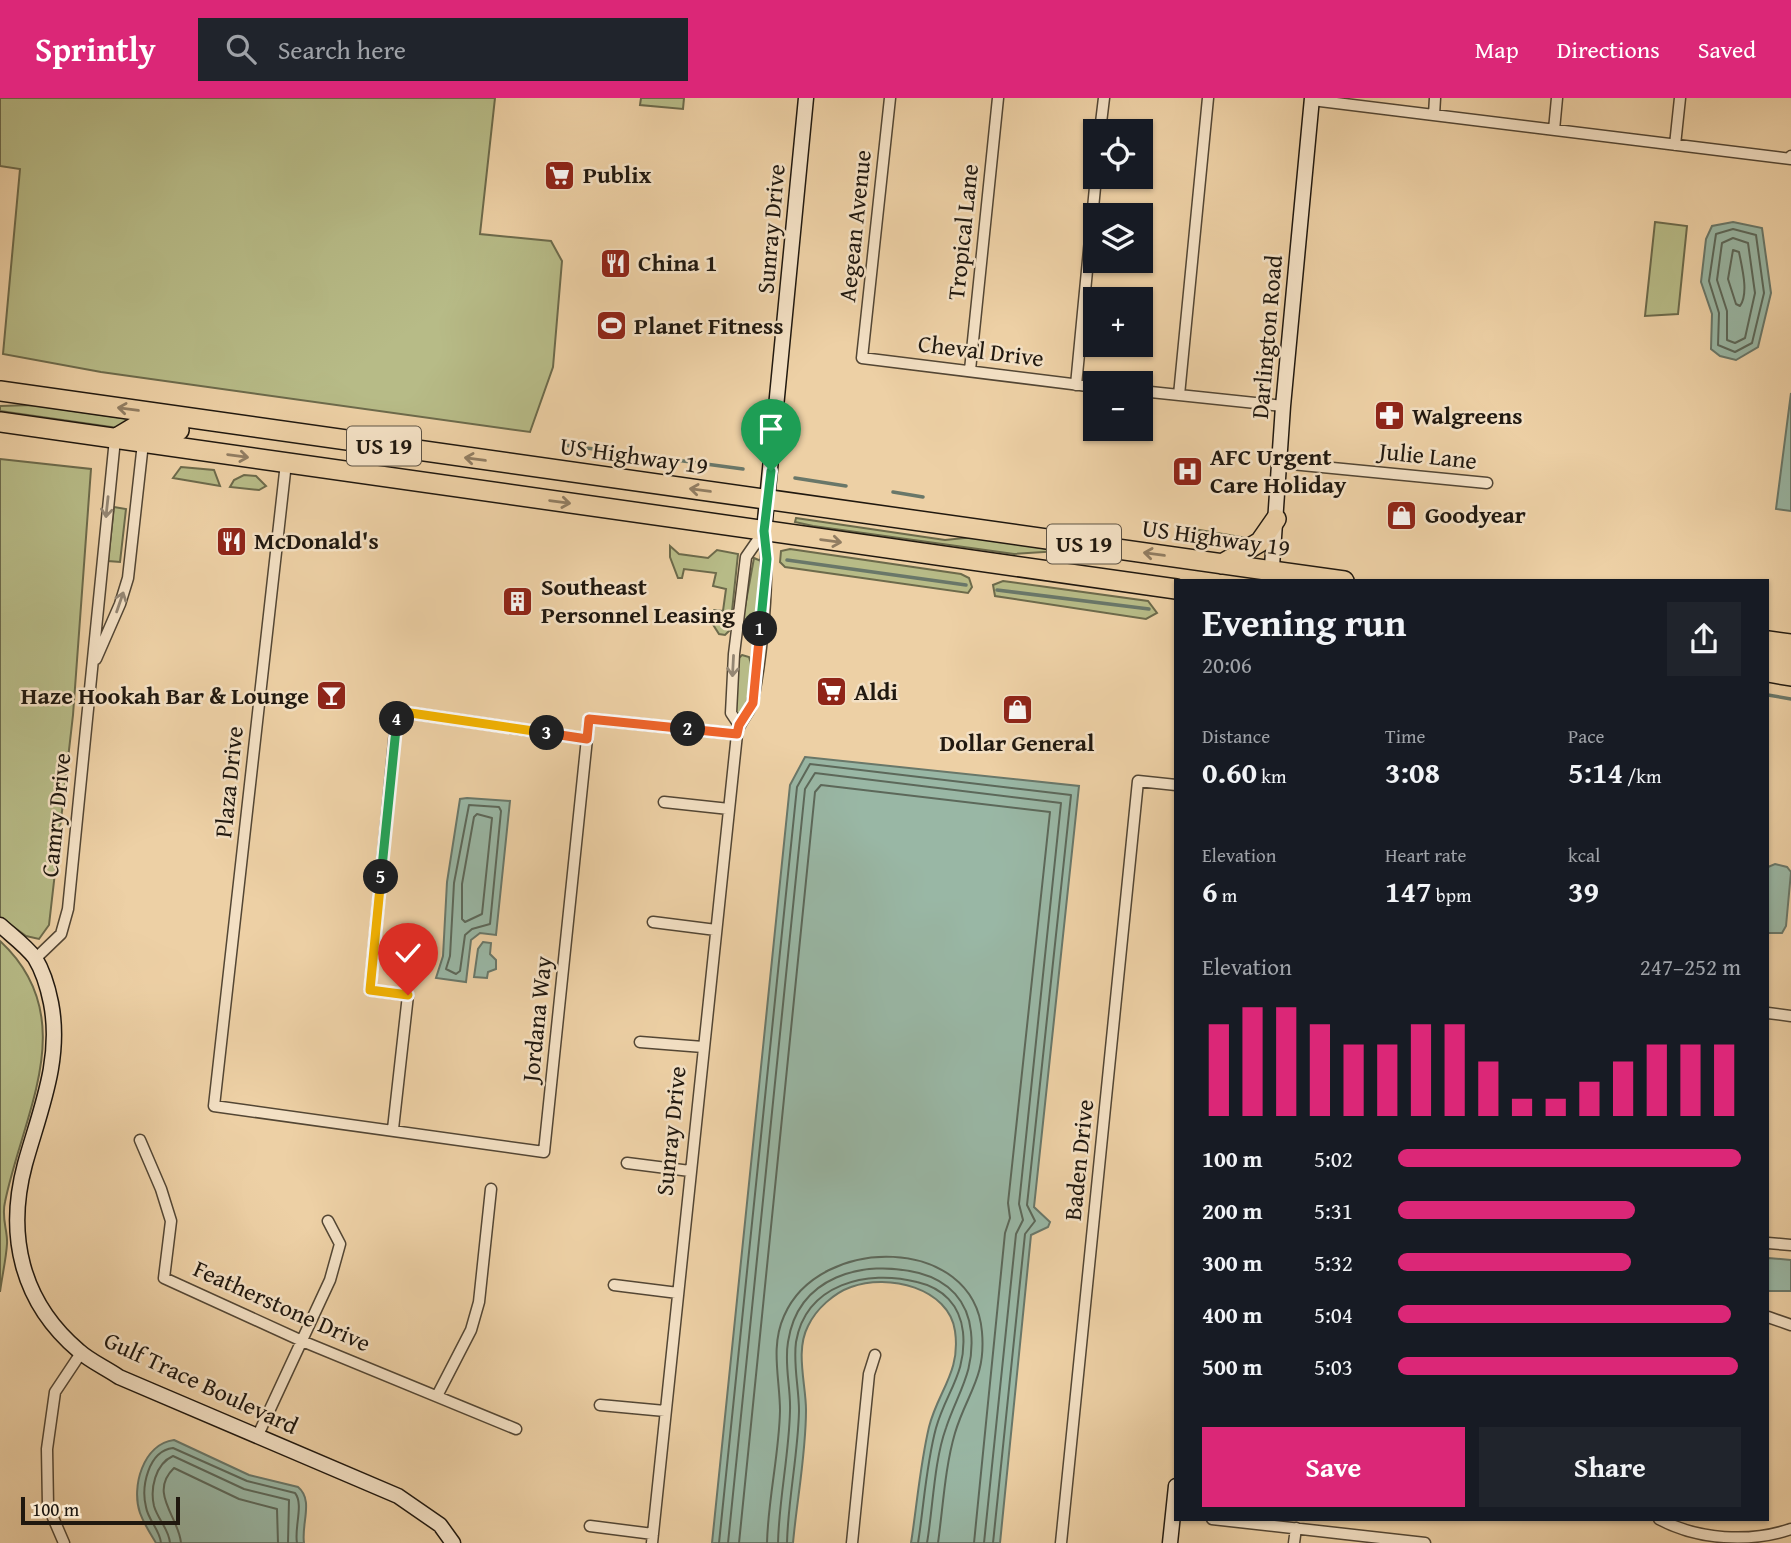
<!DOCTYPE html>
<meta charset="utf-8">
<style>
body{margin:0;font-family:"Gentium Book Plus",serif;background:#20242c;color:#f1f3f6;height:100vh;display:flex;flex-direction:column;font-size:26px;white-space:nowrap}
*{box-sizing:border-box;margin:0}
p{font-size:23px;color:#9ea1a6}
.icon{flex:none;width:38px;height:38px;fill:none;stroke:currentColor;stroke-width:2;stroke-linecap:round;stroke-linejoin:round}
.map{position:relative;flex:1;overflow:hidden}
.side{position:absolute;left:1174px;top:481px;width:595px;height:942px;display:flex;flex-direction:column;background:#171b24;border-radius:0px;box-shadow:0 2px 5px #0004}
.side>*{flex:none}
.tools{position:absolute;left:1083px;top:21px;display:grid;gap:14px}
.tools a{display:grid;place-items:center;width:70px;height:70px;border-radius:0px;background:#171b24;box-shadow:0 2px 5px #0004;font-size:35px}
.scale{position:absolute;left:21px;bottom:18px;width:159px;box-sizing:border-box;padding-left:7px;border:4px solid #20180f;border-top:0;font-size:19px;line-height:24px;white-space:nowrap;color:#20180f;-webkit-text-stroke:5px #f3e0c4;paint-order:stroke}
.pin{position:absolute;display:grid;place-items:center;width:60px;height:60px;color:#fff;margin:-72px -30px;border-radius:50% 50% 50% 0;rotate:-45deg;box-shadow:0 0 7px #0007}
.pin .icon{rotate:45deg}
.km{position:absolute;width:35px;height:35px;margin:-18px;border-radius:50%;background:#222;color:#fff;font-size:19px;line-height:35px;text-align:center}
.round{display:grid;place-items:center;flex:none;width:74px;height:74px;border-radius:0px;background:#20242c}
.overview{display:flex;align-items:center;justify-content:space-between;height:119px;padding:0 28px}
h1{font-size:38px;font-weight:700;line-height:52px}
.stats{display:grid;grid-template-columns:repeat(3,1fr);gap:10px;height:119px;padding:7px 28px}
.stats div{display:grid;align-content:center}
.stats b{font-size:30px;font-weight:700}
.stats small{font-size:19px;font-weight:400}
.stats p{font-size:19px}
.chart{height:196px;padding:14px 28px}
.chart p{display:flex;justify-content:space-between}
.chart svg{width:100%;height:126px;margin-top:7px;stroke:#db2777;stroke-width:6}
.primary-button{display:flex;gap:14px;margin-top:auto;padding:14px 28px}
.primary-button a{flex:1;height:80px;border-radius:0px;background:#db2777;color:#fff;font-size:28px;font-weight:700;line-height:80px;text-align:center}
.primary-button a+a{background:#20242c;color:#f1f3f6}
ul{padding:0 28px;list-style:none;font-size:23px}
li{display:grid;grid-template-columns:112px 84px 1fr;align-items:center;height:52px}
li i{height:18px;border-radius:9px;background:#db2777}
header{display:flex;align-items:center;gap:42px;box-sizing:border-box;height:98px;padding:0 35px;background:#db2777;color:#fff}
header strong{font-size:33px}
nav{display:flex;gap:38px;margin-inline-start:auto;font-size:24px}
.search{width:490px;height:63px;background:#20242c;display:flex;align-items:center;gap:18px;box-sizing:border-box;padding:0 24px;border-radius:0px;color:#9ea1a6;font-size:26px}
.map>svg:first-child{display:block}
.green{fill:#b7bb87;stroke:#6c6a4b;stroke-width:2}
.water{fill:#99b7a5;stroke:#697769;stroke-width:2}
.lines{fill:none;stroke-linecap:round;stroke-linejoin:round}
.shore{stroke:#5c685a;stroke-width:2}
.stream{stroke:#697769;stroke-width:3.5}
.street-casing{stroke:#534634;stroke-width:13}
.secondary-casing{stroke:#20180f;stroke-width:17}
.highway-casing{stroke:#20180f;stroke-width:22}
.street{stroke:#f3e0c4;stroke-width:10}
.secondary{stroke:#f3e0c4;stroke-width:14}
.highway{stroke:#edd0a5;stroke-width:19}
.oneway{stroke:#917d62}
.oneway2{stroke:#948673}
.split-1-casing{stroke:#fff;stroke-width:14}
.split-2-casing{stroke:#fff;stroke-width:14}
.split-3-casing{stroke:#fff;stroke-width:14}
.split-4-casing{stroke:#fff;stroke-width:14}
.split-5-casing{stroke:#fff;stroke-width:14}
.split-6-casing{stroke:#fff;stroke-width:14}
.split-1{stroke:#22a559;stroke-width:9}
.split-2{stroke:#f0652b;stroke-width:9}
.split-3{stroke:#f0652b;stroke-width:9}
.split-4{stroke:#f5b400;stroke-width:9}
.split-5{stroke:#22a559;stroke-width:9}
.split-6{stroke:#f5b400;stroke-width:9}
.labels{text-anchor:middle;stroke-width:5;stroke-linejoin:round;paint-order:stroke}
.shield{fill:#f3e0c4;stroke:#5f5445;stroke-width:2}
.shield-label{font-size:23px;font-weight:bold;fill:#20180f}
.poi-label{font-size:24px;font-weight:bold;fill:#20180f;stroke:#f3e0c4;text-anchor:start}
.street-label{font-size:24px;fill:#20180f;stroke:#f3e0c4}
</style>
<header>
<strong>Sprintly</strong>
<div class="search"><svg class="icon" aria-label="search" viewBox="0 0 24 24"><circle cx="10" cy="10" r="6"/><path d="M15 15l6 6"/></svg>Search here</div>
<nav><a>Map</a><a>Directions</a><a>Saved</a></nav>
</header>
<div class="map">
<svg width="1791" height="1445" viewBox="0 0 1791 1445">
<rect width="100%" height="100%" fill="#edd0a5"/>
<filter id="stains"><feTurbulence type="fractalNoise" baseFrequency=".00286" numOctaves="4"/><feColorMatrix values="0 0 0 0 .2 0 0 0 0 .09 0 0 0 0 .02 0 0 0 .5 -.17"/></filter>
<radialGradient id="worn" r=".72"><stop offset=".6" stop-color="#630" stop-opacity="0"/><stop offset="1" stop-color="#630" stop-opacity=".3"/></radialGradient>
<!-- green -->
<path class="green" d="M0,0H495L480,136L551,143L562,163L553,269L530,334L101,274L3,256L20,71L0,68Z
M641,0H684L683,11L640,7Z
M1655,124L1687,128L1678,216L1645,218Z
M32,307L137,322L118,330L0,313V308Z
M0,361L91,371L73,617L49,827L39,841L26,838L0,819Z
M181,369L214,372L220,388L173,380Z
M244,377L256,378L266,388L259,392L230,389L234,382Z
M114,409L126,411L120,464L108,463Z
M796,420L945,442L974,439L1060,453L1014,456L813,428L795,424Z
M1194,431L1252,441L1235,449L1203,444Z
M670,448L679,456L708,460L717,452L738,456L730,532L725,537L719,536L712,525L714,512L723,513L726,491L713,488L716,475L684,471L682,480H678L670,459Z
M790,451L961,476L969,480L972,489L968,495L785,469L780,464L781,453Z
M754,460L761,463L755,531L748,534L743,531L742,525Z
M1003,483L1148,503L1157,515L1146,521L995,498L993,487Z
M742,557L749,559C754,573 750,605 740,617L735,614L738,561Z
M0,843C83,920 23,1015 5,1104C1,1120 8,1133 7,1146C6,1162 2,1178 0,1194Z"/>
<!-- water -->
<path class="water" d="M1733,124L1762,130L1771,195L1758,249L1736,262L1720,258L1711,251L1712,216L1701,184L1706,141L1712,128Z
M1791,295V413L1776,411Z
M805,659L1079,688L1034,1109L1050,1124L1048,1129L1031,1137L1000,1445H911C917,1407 920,1367 929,1329C938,1293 961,1274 955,1233C949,1190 888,1175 851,1189C834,1195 816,1211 808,1228C795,1253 806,1286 806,1312C806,1356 797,1401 793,1445H712L790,687Z
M467,700L510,703L496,837L480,835L471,842L466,884L436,880L443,858L447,784L460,701Z
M1775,766L1787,769L1791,774L1786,828L1782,835H1768V769Z
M483,844L491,845L490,856L496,862V871L488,874L487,880L474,879L478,851Z
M1768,1160L1791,1162V1193H1768Z
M174,1342L249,1377L298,1389C314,1402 301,1426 304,1445H156C150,1435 144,1426 140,1415C131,1389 143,1346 174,1342Z"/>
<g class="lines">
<!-- shore -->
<path class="shore" d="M1733,131L1756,137L1764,195L1752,245L1735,254L1718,247L1719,215L1709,183L1716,136Z
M1733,140L1748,145L1755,195L1745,240L1735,245L1727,242V213L1717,182L1722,145Z
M1733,152L1739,154C1742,170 1749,195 1740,208L1736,206L1728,181Z
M469,707L499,709L501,713L490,826L472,831L465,837L460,873L456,876L446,871L450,858L454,785Z
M477,716L492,720L482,816L465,824L462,821V786L474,719Z
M161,1445C160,1432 148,1422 146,1409C141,1389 148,1353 173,1350L247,1383L295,1395C304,1406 294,1430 297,1445
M170,1445C169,1431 158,1422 154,1408C150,1391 155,1366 173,1358L244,1391L289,1402L288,1445
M181,1445C179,1419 148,1395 174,1370L239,1401L277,1411L278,1445
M719,1445L797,689L810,666L1071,697L1027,1107L1035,1123L1025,1136L993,1445
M728,1445L805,691L815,675L1061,705L1019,1106L1023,1122L1016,1136L984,1445
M739,1445L815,694L821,687L1050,714L1008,1105L1010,1120L1005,1135L974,1445
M767,1445C768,1401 779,1357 780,1313C780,1281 770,1249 784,1218C819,1136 974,1137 982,1234C986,1280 967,1295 955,1335C945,1369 943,1409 938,1445
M778,1445C779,1401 789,1357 790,1313C791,1290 784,1267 788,1244C798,1178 863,1161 919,1175C949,1183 968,1203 971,1234C975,1274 958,1294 946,1330C934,1363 933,1410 927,1445
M787,1445C788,1401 798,1357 799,1313C799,1290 793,1267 796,1244C806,1186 867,1171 917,1184C943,1190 960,1207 963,1234C967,1275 946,1294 936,1330C926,1367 924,1407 918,1445"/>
<!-- stream -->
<path class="stream" d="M564,347L743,371
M795,380L846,388
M893,394L923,399
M787,462L966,487
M997,492L1149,511
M1768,597L1791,601"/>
<defs>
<path id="street" d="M890,0L862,260L1096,289
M1312,2L1791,61V58
M1434,17L1435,0
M1554,32L1557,0
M1100,33L1104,0
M1675,47L1680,0
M970,272L998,0
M1076,287L1096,79
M1141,293L1283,308
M1179,297L1208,0
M286,365L214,1008L544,1054L589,621L737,636
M1281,365L1487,385
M96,561L120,506L128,480L143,345
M739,627L731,615L734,556L746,459L764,433
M664,704L729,711
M653,824L716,832
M35,861L61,836L68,811L115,341
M1768,915L1791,918
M640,944L703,949
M393,1031L408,897L370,892L397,613L587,641
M140,1042L161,1091L171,1123L164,1180L302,1243L516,1331
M627,1065L690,1073
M1768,1145L1791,1147
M614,1187L678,1195
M1768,1219L1791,1227
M438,1296L471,1232L479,1204L491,1091
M600,1307L665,1313
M258,1337L330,1182L340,1146L328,1123
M1212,1421L1425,1445
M1659,1421C1698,1442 1750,1445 1791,1431
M590,1428L653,1436
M64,1445L48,1408L47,1351L55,1294L81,1255
M652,1445L737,636C739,623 751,615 753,602C762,556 770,478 764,433
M852,1445L869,1276L875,1257
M1061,1445L1138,683L1176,687
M1294,1445L1296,1430"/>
<path id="secondary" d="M764,433L806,0
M1271,483L1283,308L1312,0
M0,827C11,837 26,848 35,860C43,873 48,890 51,905C62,962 40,1012 25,1066C6,1137 21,1204 79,1253C90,1263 106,1270 119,1279L398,1398L440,1427L453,1445
M1170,1445L1176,1388"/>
<path id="highway" d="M0,293L1344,483
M0,324L1176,491
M115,341L135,329L179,332
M1222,466L1260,444L1276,421
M1768,543L1791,546
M1768,561L1791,563
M1768,574L1791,578"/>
</defs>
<!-- street casing -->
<use href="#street" class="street-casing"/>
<!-- secondary casing -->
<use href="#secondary" class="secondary-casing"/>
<!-- highway casing -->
<use href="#highway" class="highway-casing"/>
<!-- street -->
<use href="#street" class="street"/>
<!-- secondary -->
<use href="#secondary" class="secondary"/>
<!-- highway -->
<use href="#highway" class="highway"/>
</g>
<!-- one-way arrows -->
<defs><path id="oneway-shaft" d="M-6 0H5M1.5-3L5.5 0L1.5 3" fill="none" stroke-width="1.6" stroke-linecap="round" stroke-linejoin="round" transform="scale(1.75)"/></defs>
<g class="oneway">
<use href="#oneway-shaft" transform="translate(128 311) rotate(-172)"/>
<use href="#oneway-shaft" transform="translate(238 358) rotate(8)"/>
<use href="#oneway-shaft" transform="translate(475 361) rotate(-172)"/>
<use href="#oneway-shaft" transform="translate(700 392) rotate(-172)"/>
<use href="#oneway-shaft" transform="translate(560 404) rotate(8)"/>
<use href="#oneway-shaft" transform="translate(831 443) rotate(8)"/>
<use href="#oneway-shaft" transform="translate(1154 456) rotate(-172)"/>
</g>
<g class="oneway2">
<use href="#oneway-shaft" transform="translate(107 409) rotate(96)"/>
<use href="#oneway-shaft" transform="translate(120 504) rotate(-71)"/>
<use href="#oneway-shaft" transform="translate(733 568) rotate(93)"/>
</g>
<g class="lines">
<defs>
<path id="split-1" d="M760,531L767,461L764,433L771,373"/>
<path id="split-2" d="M688,631L737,636L739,627L753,605L760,531"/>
<path id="split-3" d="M547,635L587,641L589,621L688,631"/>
<path id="split-4" d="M397,621V613L547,635"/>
<path id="split-5" d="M381,779L397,621"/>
<path id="split-6" d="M381,779L370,892L408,897"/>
</defs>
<!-- split-1 casing -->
<use href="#split-1" class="split-1-casing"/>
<!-- split-2 casing -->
<use href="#split-2" class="split-2-casing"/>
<!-- split-3 casing -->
<use href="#split-3" class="split-3-casing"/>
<!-- split-4 casing -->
<use href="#split-4" class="split-4-casing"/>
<!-- split-5 casing -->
<use href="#split-5" class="split-5-casing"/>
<!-- split-6 casing -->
<use href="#split-6" class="split-6-casing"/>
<!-- split-1 -->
<use href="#split-1" class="split-1"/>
<!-- split-2 -->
<use href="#split-2" class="split-2"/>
<!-- split-3 -->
<use href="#split-3" class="split-3"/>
<!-- split-4 -->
<use href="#split-4" class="split-4"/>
<!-- split-5 -->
<use href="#split-5" class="split-5"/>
<!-- split-6 -->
<use href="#split-6" class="split-6"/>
</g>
<!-- icons -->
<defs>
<symbol id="supermarket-square" viewBox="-11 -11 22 22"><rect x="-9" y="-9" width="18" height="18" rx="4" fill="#8f2418" stroke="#f3e0c4"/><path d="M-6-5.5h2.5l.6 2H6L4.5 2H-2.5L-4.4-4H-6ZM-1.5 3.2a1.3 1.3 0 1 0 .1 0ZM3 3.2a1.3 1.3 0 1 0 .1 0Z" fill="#fff"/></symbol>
<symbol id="restaurant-square" viewBox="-11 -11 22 22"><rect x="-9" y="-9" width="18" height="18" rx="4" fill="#8f2418" stroke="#f3e0c4"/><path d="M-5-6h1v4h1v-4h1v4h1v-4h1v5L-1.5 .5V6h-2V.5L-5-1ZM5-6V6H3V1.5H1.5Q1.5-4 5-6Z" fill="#fff"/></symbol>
<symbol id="stadium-square" viewBox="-11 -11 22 22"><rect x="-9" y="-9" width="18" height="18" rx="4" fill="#8f2418" stroke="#f3e0c4"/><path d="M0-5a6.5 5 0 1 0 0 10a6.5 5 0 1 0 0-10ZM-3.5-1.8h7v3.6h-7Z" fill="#fff"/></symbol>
<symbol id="pharmacy-square" viewBox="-11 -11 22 22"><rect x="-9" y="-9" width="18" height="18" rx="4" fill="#8f2418" stroke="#f3e0c4"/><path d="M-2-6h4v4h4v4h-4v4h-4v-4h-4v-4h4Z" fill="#fff"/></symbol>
<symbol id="hospital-square" viewBox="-11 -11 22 22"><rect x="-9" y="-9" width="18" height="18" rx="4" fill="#8f2418" stroke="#f3e0c4"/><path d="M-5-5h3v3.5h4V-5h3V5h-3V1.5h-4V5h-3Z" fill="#fff"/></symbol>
<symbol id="shop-square" viewBox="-11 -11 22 22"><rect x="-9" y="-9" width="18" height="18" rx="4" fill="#8f2418" stroke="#f3e0c4"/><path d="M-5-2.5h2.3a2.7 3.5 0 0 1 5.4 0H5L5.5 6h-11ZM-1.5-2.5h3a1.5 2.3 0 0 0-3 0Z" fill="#fff"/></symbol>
<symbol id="building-square" viewBox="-11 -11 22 22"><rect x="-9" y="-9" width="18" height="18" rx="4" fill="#8f2418" stroke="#f3e0c4"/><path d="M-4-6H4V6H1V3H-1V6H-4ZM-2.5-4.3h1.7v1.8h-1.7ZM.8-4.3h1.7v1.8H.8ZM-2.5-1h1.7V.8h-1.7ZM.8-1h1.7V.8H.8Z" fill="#fff"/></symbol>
<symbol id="bar-square" viewBox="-11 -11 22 22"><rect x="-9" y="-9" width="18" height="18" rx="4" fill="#8f2418" stroke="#f3e0c4"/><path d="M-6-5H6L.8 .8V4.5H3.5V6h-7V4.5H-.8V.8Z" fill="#fff"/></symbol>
</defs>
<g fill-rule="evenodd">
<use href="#supermarket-square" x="542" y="60" width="35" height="35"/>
<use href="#restaurant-square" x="598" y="148" width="35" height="35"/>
<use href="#stadium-square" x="594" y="210" width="35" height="35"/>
<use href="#pharmacy-square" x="1372" y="300" width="35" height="35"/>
<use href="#hospital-square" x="1170" y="356" width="35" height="35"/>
<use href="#shop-square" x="1384" y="400" width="35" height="35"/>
<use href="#restaurant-square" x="214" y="426" width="35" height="35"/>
<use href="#building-square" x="500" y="486" width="35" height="35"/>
<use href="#supermarket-square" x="814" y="576" width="35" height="35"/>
<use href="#bar-square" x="314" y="580" width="35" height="35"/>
<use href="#shop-square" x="1000" y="594" width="35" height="35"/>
</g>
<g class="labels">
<!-- shield labels -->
<g class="shield">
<rect x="347" y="328.5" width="74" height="39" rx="5"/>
<rect x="1047" y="426.5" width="74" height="39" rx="5"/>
</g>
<g class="shield-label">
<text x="384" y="356">US 19</text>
<text x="1084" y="454">US 19</text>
</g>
<!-- poi labels -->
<g class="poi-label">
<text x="583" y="85">Publix</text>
<text x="638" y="173">China 1</text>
<text x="634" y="236">Planet Fitness</text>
<text x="1412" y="326">Walgreens</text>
<text x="1210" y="367">AFC Urgent<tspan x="1210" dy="28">Care Holiday</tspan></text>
<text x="1425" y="425">Goodyear</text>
<text x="254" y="451">McDonald's</text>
<text x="541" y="497">Southeast<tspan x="541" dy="28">Personnel Leasing</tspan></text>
<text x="854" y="602">Aldi</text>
<text x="309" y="606" text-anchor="end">Haze Hookah Bar &amp; Lounge</text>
<text x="1017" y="653" text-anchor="middle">Dollar General</text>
</g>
<!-- street labels -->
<g class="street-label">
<text transform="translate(855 128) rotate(-84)" y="8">Aegean Avenue</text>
<text transform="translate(771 131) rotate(-85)" y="8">Sunray Drive</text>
<text transform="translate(963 134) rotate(-84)" y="8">Tropical Lane</text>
<text transform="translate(1267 239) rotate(-85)" y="8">Darlington Road</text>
<text transform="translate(981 253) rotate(7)" y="8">Cheval Drive</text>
<text transform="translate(634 358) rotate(8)" y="8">US Highway 19</text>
<text transform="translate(1428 358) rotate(6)" y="8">Julie Lane</text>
<text transform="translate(1216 440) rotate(8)" y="8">US Highway 19</text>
<text transform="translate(229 684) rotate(-84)" y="8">Plaza Drive</text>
<text transform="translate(56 717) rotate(-84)" y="8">Camry Drive</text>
<text transform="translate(537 921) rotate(-84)" y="8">Jordana Way</text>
<text transform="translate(671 1033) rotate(-84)" y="8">Sunray Drive</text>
<text transform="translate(1079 1062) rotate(-84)" y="8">Baden Drive</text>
<text transform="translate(282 1208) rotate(24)" y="8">Featherstone Drive</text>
<text transform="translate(201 1285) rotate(25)" y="8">Gulf Trace Boulevard</text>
</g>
</g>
<rect width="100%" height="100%" filter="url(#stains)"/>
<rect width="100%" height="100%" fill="url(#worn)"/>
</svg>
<div class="tools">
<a><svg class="icon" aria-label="locate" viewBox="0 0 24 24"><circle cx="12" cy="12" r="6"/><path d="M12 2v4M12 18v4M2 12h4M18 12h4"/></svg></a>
<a><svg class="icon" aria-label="layers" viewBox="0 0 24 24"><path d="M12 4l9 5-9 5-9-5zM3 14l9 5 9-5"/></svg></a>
<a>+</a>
<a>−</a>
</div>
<div class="scale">100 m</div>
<div class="pin" style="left:771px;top:373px;background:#1e9e55"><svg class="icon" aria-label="arrive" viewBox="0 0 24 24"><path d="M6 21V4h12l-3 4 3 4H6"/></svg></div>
<div class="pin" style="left:408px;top:897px;background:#d93025"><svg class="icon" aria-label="check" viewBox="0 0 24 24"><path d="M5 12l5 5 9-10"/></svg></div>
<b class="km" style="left:760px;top:531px">1</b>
<b class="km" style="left:688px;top:631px">2</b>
<b class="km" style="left:547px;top:635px">3</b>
<b class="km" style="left:397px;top:621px">4</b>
<b class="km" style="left:381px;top:779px">5</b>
<section class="side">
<div class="overview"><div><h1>Evening run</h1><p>20:06</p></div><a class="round"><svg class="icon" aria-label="share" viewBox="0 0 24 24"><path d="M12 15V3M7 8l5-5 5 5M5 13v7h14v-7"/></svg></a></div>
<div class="stats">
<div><p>Distance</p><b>0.60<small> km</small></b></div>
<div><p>Time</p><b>3:08</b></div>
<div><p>Pace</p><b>5:14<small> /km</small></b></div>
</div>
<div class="stats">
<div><p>Elevation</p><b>6<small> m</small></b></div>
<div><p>Heart rate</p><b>147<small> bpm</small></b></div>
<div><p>kcal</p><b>39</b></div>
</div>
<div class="chart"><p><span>Elevation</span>247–252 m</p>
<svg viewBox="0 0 160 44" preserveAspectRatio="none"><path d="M5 44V12M15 44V6M25 44V6M35 44V12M45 44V19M55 44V19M65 44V12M75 44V12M85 44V25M95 44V38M105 44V38M115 44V32M125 44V25M135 44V19M145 44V19M155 44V19"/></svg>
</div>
<ul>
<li><b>100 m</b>5:02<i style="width:100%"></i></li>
<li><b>200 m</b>5:31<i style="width:69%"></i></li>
<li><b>300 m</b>5:32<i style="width:68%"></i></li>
<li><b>400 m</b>5:04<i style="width:97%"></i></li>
<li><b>500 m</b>5:03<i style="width:99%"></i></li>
</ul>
<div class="primary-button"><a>Save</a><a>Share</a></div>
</section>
</div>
